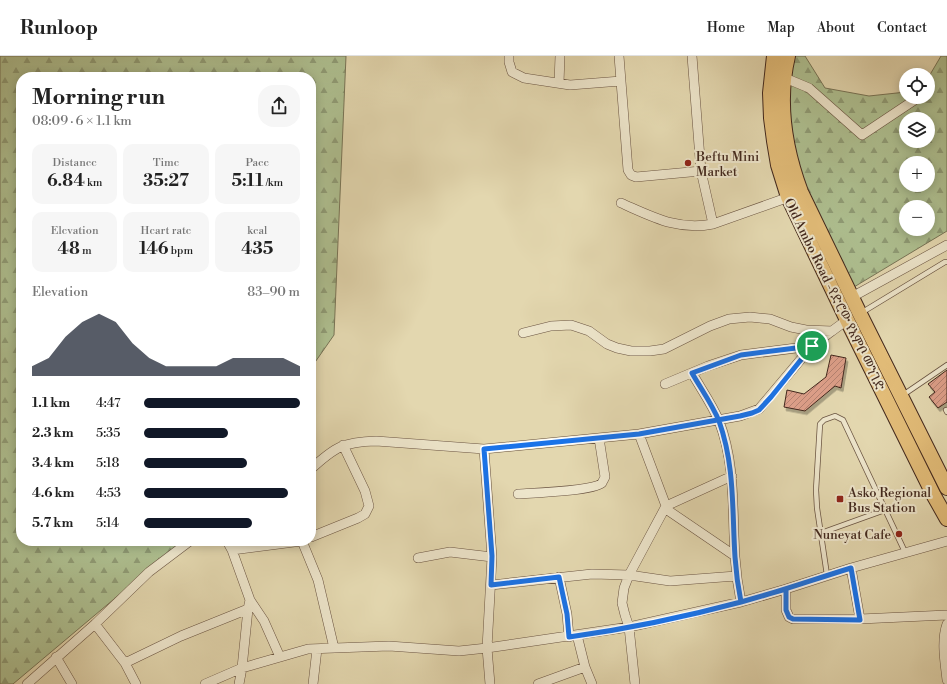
<!DOCTYPE html>
<meta charset="utf-8">
<style>
body{margin:0;font-family:"Libre Bodoni","Noto Serif Ethiopic",serif;background:#f6f6f6;color:#222;height:100vh;display:flex;flex-direction:column;font-size:15px;white-space:nowrap}
*{box-sizing:border-box;margin:0}
p{font-size:13px;color:#767676}
.icon{flex:none;width:22px;height:22px;fill:none;stroke:currentColor;stroke-width:2;stroke-linecap:round;stroke-linejoin:round}
.map{position:relative;flex:1;overflow:hidden}
.sheet{position:absolute;left:16px;top:16px;width:300px;height:474px;display:flex;flex-direction:column;background:#fff;border-radius:16px;box-shadow:0 2px 10px #0003}
.sheet>*{flex:none}
.fabs{position:absolute;left:899px;top:12px;display:grid;gap:8px}
.fabs a{display:grid;place-items:center;width:36px;height:36px;border-radius:50%;background:#fff;box-shadow:0 2px 10px #0003;font-size:20px}
.pin{position:absolute;display:grid;place-items:center;width:34px;height:34px;color:#fff;margin:-17px;border:2px solid #fff;border-radius:50%;box-shadow:0 1px 4px #0007}
.round{display:grid;place-items:center;flex:none;width:42px;height:42px;border-radius:16px;background:#f6f6f6}
.summary{display:flex;align-items:center;justify-content:space-between;height:68px;padding:0 16px}
h1{font-size:22px;font-weight:800;line-height:30px}
.figures{display:grid;grid-template-columns:repeat(3,1fr);gap:6px;height:68px;padding:4px 16px}
.figures div{display:grid;align-content:center;border-radius:10px;background:#f6f6f6;text-align:center}
.figures b{font-size:17px;font-weight:800}
.figures small{font-size:11px;font-weight:400}
.figures p{font-size:11px}
.chart{height:112px;padding:8px 16px}
.chart p{display:flex;justify-content:space-between}
.chart svg{width:100%;height:72px;margin-top:4px;fill:#111827;opacity:.7}
ul{padding:0 16px;list-style:none;font-size:13px}
li{display:grid;grid-template-columns:64px 48px 1fr;align-items:center;height:30px}
li i{height:10px;border-radius:5px;background:#111827}
header{display:flex;align-items:center;gap:24px;box-sizing:border-box;height:56px;padding:0 20px;background:#fff;border-bottom:1px solid #e0e0e0}
header strong{font-size:19px}
nav{display:flex;gap:22px;margin-inline-start:auto;font-size:14px}
.map>svg:first-child{display:block}
.forest{fill:url(#forest-firs);stroke:#787456;fill-rule:evenodd}
.building{fill:url(#building-hatch);stroke:#42281d;filter:url(#shadow)}
.lines{fill:none;stroke-linecap:round;stroke-linejoin:round}
.lane-casing{stroke:#6a5442;stroke-width:6}
.street-casing{stroke:#6a5442;stroke-width:10}
.primary-casing{stroke:#42281d;stroke-width:16}
.lane{stroke:#ede5cb;stroke-width:4.5}
.street{stroke:#ede5cb;stroke-width:9}
.primary{stroke:#e2bc78;stroke-width:14}
.route-casing{stroke:#fff;stroke-width:8}
.route{stroke:#1a73e8;stroke-width:5}
.poi-dot{fill:#8f2418;stroke:#ede5cb;stroke-width:1.5}
.labels{text-anchor:middle;stroke-width:4;stroke-linejoin:round;paint-order:stroke}
.poi-label{font-size:13px;fill:#42281d;stroke:#ede5cb;text-anchor:start}
.street-label{font-size:13px;fill:#42281d;stroke:#ede5cb}
</style>
<header>
<strong>Runloop</strong>
<nav><a>Home</a><a>Map</a><a>About</a><a>Contact</a></nav>
</header>
<div class="map">
<svg width="947" height="628" viewBox="0 0 947 628">
<defs>
<pattern id="forest-firs" width="22" height="20" patternUnits="userSpaceOnUse"><rect width="22" height="20" fill="#aebf90"/><path d="M5 1l3.5 6h-7zM16 11l3.5 6h-7z" fill="#8f9b75"/></pattern>
<pattern id="building-hatch" width="6" height="6" patternUnits="userSpaceOnUse"><rect width="6" height="6" fill="#dc9e88"/><path d="M-1 1l2-2M0 6l6-6M5 7l2-2" fill="none" stroke="#b4816f"/></pattern>
<filter id="shadow"><feDropShadow dx="2" dy="3.5" stdDeviation="0" flood-color="#0004"/></filter>
</defs>
<rect width="100%" height="100%" fill="#e3d7af"/>
<filter id="stains"><feTurbulence type="fractalNoise" baseFrequency=".005" numOctaves="4"/><feColorMatrix values="0 0 0 0 .2 0 0 0 0 .09 0 0 0 0 .02 0 0 0 .5 -.17"/></filter>
<radialGradient id="worn" r=".72"><stop offset=".6" stop-color="#630" stop-opacity="0"/><stop offset="1" stop-color="#630" stop-opacity=".3"/></radialGradient>
<!-- forest -->
<path class="forest" d="M0,0H346L334,279L311,312V21H21V485H183L13,628H0Z
M790,0H805L825,32L869,40L906,36V41H928V22L941,0H947V175L854,231L801,120L786,69ZM906,63H928V85H906ZM906,107H928V129H906ZM906,151H928V173H906Z"/>
<!-- building -->
<path class="building" d="M831,299L846,302L841,332L835,330L805,355L784,351L787,334L804,338L826,321Z
M947,314V346L938,352L929,341L935,336L928,328Z"/>
<g class="lines">
<defs>
<path id="lane" d="M861,257L945,206H947
M903,339L947,309
M946,354L947,356
M821,477L885,454
M827,519L817,452L816,434L820,368L824,364L835,360L843,364L905,496"/>
<path id="street" d="M509,0V6L512,16L524,22L570,29L621,25
M619,0L628,114L631,119L636,121L701,115
M692,0L701,115L713,168L792,140
M785,22L809,32L862,79L919,41
M559,27L560,0
M928,35L929,34
M621,147C653,161 678,175 713,168
M852,241L947,189
M523,277L551,270L571,269L589,275L607,288L617,292L631,295H650L664,293L710,270L729,263L750,261L770,263L791,271L806,274L832,275L847,264
M692,317C701,333 712,348 719,365C736,409 732,455 735,501C736,516 738,531 741,546
M665,328L708,310L741,299L812,290
M484,393L492,501L487,592L490,628
M311,413C335,391 343,386 376,385L484,393L639,378L740,360L759,353L812,290L832,275
M518,438C533,437 593,435 602,427C602,426 605,422 605,421L599,382
M666,450L732,420
M666,453L735,500
M311,481L358,462L365,458L369,450L365,435L343,389
M227,485L232,494L250,544L248,553L242,612L239,628
M302,485L318,524L334,592
M232,494L302,485
M418,502L450,496L492,501
M851,512L860,563L947,559
M559,521L567,558L569,581
M491,529L592,518L629,519L670,525L736,520
M786,533V554L789,561L793,563H860
M250,544L264,565L280,601
M95,568L125,607L136,628
M947,568C941,585 945,606 947,624
M577,579L585,611L592,628
M56,601L72,628
M125,607L181,580L248,553
M27,628L95,568L149,516L190,485
M205,628L242,612L308,593L389,590L459,595L487,592L629,571L741,546L786,533L851,512L947,485
M313,628L317,593
M538,628L585,611
M635,628L629,571L625,559L622,547L624,532L629,519L666,450L639,378"/>
<path id="primary" d="M774,0L770,37L771,62L774,85L778,109L788,141L847,264L934,440L947,463
M788,0C777,46 785,93 801,136L860,258L947,432"/>
</defs>
<!-- lane casing -->
<use href="#lane" class="lane-casing"/>
<!-- street casing -->
<use href="#street" class="street-casing"/>
<!-- primary casing -->
<use href="#primary" class="primary-casing"/>
<!-- lane -->
<use href="#lane" class="lane"/>
<!-- street -->
<use href="#street" class="street"/>
<!-- primary -->
<use href="#primary" class="primary"/>
</g>
<g class="lines">
<defs>
<path id="route" d="M812,290L771,341L759,354L752,357L740,360L639,378L484,393L492,500L491,529L559,521L567,558L569,581C627,573 685,561 741,546C779,536 815,523 851,512L860,564L793,563L789,561L786,554V533L741,546C738,531 736,516 735,501C732,454 735,410 719,365C712,348 701,333 692,317L741,299L812,290"/>
</defs>
<!-- route casing -->
<use href="#route" class="route-casing"/>
<!-- route -->
<use href="#route" class="route"/>
</g>
<!-- markers -->
<g class="poi-dot">
<circle cx="688" cy="107" r="4"/>
<rect x="836" y="439" width="8" height="8" rx="2"/>
<circle cx="899" cy="478" r="4"/>
</g>
<g class="labels">
<!-- poi labels -->
<g class="poi-label">
<text x="696" y="105">Beftu Mini<tspan x="696" dy="15">Market</tspan></text>
<text x="848" y="441">Asko Regional<tspan x="848" dy="15">Bus Station</tspan></text>
<text x="891" y="483" text-anchor="end">Nuneyat Cafe</text>
</g>
<!-- street labels -->
<g class="street-label">
<text transform="translate(835 238) rotate(64)" y="5">Old Ambo Road -የድሮው የአምቦ መንገድ</text>
</g>
</g>
<rect width="100%" height="100%" filter="url(#stains)"/>
<rect width="100%" height="100%" fill="url(#worn)"/>
</svg>
<div class="fabs">
<a><svg class="icon" aria-label="locate" viewBox="0 0 24 24"><circle cx="12" cy="12" r="6"/><path d="M12 2v4M12 18v4M2 12h4M18 12h4"/></svg></a>
<a><svg class="icon" aria-label="layers" viewBox="0 0 24 24"><path d="M12 4l9 5-9 5-9-5zM3 14l9 5 9-5"/></svg></a>
<a>+</a>
<a>−</a>
</div>
<div class="pin" style="left:812px;top:290px;background:#1e9e55"><svg class="icon" aria-label="arrive" viewBox="0 0 24 24"><path d="M6 21V4h12l-3 4 3 4H6"/></svg></div>
<section class="sheet">
<div class="summary"><div><h1>Morning run</h1><p>08:09 · 6 × 1.1 km</p></div><a class="round"><svg class="icon" aria-label="share" viewBox="0 0 24 24"><path d="M12 15V3M7 8l5-5 5 5M5 13v7h14v-7"/></svg></a></div>
<div class="figures">
<div><p>Distance</p><b>6.84<small> km</small></b></div>
<div><p>Time</p><b>35:27</b></div>
<div><p>Pace</p><b>5:11<small> /km</small></b></div>
</div>
<div class="figures">
<div><p>Elevation</p><b>48<small> m</small></b></div>
<div><p>Heart rate</p><b>146<small> bpm</small></b></div>
<div><p>kcal</p><b>435</b></div>
</div>
<div class="chart"><p><span>Elevation</span>83–90 m</p>
<svg viewBox="0 0 160 44" preserveAspectRatio="none"><path d="M0 44V38L10 33L20 20L30 11L40 6L50 11L60 24L70 33L80 38L90 38L100 38L110 38L120 33L130 33L140 33L150 33L160 38V44z"/></svg>
</div>
<ul>
<li><b>1.1 km</b>4:47<i style="width:100%"></i></li>
<li><b>2.3 km</b>5:35<i style="width:54%"></i></li>
<li><b>3.4 km</b>5:18<i style="width:66%"></i></li>
<li><b>4.6 km</b>4:53<i style="width:92%"></i></li>
<li><b>5.7 km</b>5:14<i style="width:69%"></i></li>
</ul>
</section>
</div>
